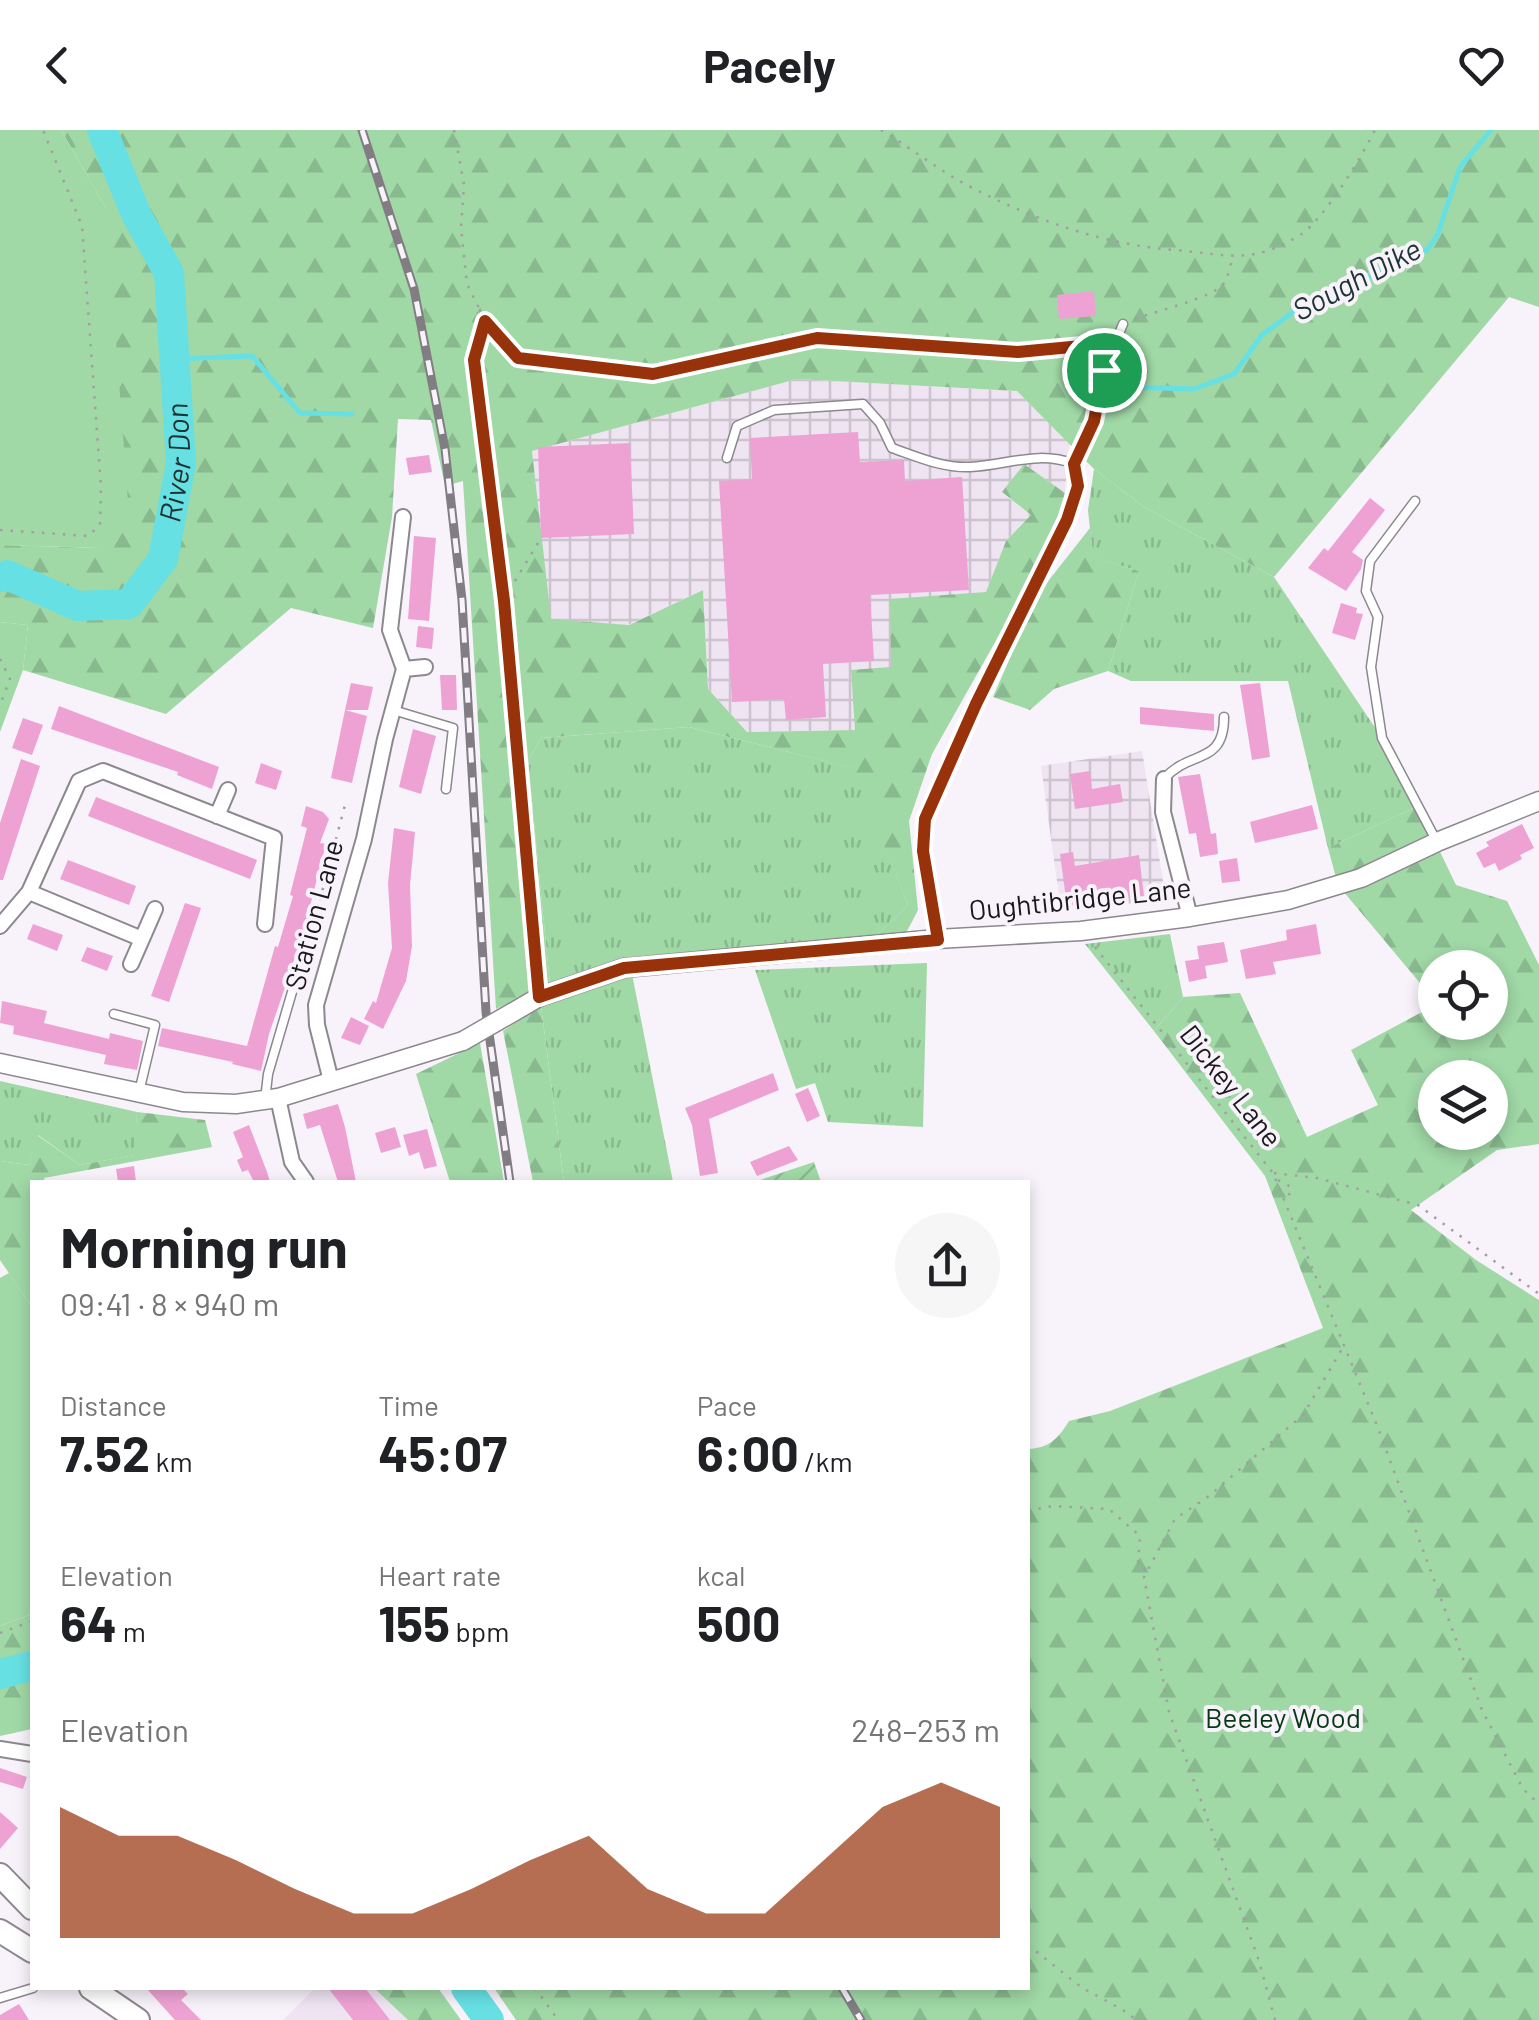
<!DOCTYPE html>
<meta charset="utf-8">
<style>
body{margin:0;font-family:Barlow,sans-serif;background:#f6f6f6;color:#202124;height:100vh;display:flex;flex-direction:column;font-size:38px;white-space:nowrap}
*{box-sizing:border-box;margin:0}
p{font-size:32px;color:#757577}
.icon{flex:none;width:55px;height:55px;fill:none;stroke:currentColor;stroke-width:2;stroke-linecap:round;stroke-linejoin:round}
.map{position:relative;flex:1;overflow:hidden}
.sheet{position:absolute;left:30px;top:1050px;width:1000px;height:810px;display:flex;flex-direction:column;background:#fff;border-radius:0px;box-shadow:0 5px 15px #0003}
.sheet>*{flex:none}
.controls{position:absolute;left:1418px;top:820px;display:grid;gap:20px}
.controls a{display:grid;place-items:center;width:90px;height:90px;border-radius:50%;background:#fff;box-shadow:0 5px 15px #0003;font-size:50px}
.pin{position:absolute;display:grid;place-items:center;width:85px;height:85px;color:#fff;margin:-42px;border:5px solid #fff;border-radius:50%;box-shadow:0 2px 10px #0007}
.round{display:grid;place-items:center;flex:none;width:105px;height:105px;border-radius:52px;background:#f6f6f6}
.headline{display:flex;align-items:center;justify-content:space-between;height:170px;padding:0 30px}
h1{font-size:55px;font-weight:700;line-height:75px}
.stats{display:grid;grid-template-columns:repeat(3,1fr);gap:15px;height:170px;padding:10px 30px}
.stats div{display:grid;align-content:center}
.stats b{font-size:50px;font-weight:700}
.stats small{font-size:28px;font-weight:400}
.stats p{font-size:28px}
.chart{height:280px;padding:20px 30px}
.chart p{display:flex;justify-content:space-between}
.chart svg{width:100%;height:180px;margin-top:10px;fill:#98320b;opacity:.7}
header{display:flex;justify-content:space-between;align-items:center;height:130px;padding:0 30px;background:#fff;font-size:45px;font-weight:700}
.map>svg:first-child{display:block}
.built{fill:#efe4f2}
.industrial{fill:url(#industrial-grid)}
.grass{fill:url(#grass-tufts)}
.forest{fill:url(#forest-firs);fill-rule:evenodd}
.park{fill:#a0d8a6}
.garden{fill:url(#garden-furrows)}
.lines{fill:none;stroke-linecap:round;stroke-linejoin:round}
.stream{stroke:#67e0e4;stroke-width:5}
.river{stroke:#67e0e4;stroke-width:30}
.building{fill:#eea2d3}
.service-casing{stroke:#8d888f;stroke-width:11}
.minor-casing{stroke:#8d888f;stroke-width:18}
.tertiary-casing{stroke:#8d888f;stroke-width:21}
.primary-casing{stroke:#8d888f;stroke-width:26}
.path{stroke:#a39ea4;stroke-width:2.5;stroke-dasharray:2.5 8;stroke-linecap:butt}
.service{stroke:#fff;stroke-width:8}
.minor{stroke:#fff;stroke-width:14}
.tertiary{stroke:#fff;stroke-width:18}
.primary{stroke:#fff;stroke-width:22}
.rail-casing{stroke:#817d83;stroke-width:9}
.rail{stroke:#f8f2fa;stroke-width:5;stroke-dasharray:15;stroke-linecap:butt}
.tertiary-bridge-casing{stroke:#8d888f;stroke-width:21;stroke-linecap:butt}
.tertiary-bridge{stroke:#fff;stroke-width:18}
.route-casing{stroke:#fff;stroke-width:20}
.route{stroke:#98320b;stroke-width:12}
.labels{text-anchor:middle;stroke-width:8;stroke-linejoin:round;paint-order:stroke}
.street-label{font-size:28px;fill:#1a181b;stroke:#f8f2fa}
.park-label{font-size:28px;fill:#053913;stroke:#f8f2fa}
.water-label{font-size:30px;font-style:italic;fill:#1e3434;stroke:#f8f2fa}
</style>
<header><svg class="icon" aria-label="back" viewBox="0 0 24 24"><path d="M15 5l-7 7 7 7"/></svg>Pacely<svg class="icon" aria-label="heart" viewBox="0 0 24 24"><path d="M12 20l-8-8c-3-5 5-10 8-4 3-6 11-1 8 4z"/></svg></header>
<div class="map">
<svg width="1539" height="1890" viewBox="0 0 1539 1890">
<defs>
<pattern id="industrial-grid" width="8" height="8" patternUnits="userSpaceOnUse" patternTransform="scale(2.5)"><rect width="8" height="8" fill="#efe4f2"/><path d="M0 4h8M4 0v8" fill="none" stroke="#ccc3cf"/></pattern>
<pattern id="grass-tufts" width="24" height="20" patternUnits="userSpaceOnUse" patternTransform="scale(2.5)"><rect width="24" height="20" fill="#a0d8a6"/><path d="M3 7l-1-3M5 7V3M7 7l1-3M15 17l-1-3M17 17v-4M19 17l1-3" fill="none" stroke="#89b98e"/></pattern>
<pattern id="forest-firs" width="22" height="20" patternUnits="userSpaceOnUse" patternTransform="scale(2.5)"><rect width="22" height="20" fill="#a0d8a6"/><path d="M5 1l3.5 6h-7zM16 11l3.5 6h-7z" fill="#89b98e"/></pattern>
<pattern id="garden-furrows" width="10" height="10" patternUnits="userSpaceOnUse" patternTransform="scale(2.5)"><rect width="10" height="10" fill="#a0d8a6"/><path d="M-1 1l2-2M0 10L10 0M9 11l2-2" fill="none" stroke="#89b98e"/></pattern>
</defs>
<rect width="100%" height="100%" fill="#f8f2fa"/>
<!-- built -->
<path class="built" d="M315,1858H374L408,1890H283Z"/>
<!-- industrial -->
<path class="industrial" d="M797,249L1017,261L1069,313L1065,363L1024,334L1002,363L1031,385L1006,411L986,462L891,538L855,600L747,602L708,559L703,460L628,495L550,490L532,321Z
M1142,621L1166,770L1061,780L1041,636Z"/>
<!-- grass -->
<path class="grass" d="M1094,339L1144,377L1274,447L1382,608L1418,676L1328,718L1288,551H1131L1108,541L1139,441L1093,428L1088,380Z
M689,597L854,638L908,775L874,808L627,827L550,854L528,631L541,608Z
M1170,804L1183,867L1154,901L1085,814Z
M927,833L923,997L828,992L815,953L796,959L755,840Z
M632,844L673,1052H564L541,876Z
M0,951L137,982L135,1025L80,1035L38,1005L29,1035L0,1031Z"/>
<!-- forest -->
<path class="forest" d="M61,0H1539V177L1509,167L1274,447L1144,377L1094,339L1017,261L797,249L532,321L551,489L629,495L703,460L708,559L747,602L855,600L851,540L891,537L890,469L986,462L1006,411L1031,385L1002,362L1024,334L1065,363L1047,420L932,624L909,691L918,780L906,803L874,808L908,775L853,638L689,597L541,608L528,631L550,854L496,879L463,351L445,356L431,290L398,289L392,387L373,498L291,478L166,584L23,540L28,495L0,492V415L100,418L106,78Z
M1090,398L1094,428L1139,441L1108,541L1054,559L1030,580L993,567L1038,464Z
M1418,676L1456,755L1507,771L1539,835V1014L1497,1020L1411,1080L1476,1130L1539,1170V1890H516L494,1858H748L752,1860L1028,1858V1319C1049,1318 1058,1309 1069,1291L1110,1281L1323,1198L1265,1046L1154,901L1183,867L1240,863L1307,1007L1378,975L1351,920L1435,875V892H1490V838H1435V871L1338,755L1328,718ZM1435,948H1490V1002H1435Z
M541,876L564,1052H533L503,901Z
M480,913L504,1052H450L416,944Z
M137,982L205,990L212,1017L44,1048L45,1052H32V1177L0,1130V1031L29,1035L37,1005L80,1035L134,1025Z
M32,1484V1599L0,1606V1496Z
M374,1858H438L461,1890H408Z"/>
<!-- park -->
<path class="park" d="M0,0H61L106,78L129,385L100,418L0,415Z
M0,492L28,495L23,540L0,602Z
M9,1143L32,1177V1484L0,1496V1148Z"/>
<!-- garden -->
<path class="garden" d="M814,1032L821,1052H754Z"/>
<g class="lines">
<!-- stream -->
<path class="stream" d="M174,229L252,226L300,283L352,284
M1123,257L1194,259L1234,244L1262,205L1293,182L1427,120L1437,106L1460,37L1491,0"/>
<!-- river -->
<g class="river">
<path id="s1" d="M0,447L7,445L78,476L129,474L163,429L181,333L169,143L136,84L102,0"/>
<path d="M0,1544L32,1536"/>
<path d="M466,1858L489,1890"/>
</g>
</g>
<!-- building -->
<path class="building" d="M1094,161L1096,186L1059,189L1057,165Z
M858,302L860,332L904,330L905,351L962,347L969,460L870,465L874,531L823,534L826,587L786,590L784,569L732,572L719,351L752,349L750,308Z
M630,313L634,404L541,408L538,317Z
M429,325L432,342L409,345L406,328Z
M1370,368L1385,380L1352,422L1363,430L1361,439L1346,461L1308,438L1324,418L1328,421Z
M414,406L436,408L429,491L408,489Z
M1341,473L1357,478L1356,483L1363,484L1355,510L1332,503Z
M418,496L434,498L432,519L416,517Z
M440,545H456L457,580H442Z
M351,553L373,557L368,580H345Z
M1260,553L1270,627L1252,630L1240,555Z
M59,576L219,637L212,659L177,645L178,642L51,599Z
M1140,577L1214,584V601L1140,594Z
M345,580L367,586L352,653L331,648Z
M23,588L43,595L32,625L12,618Z
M413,599L436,606L421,664L399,657Z
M21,629L40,636L3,750H0V693Z
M261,633L282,641L276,660L255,653Z
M1090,641L1092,659L1120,654L1123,672L1075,679L1070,644Z
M1200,644L1211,704L1216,703L1218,724L1200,727L1196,703L1189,704L1178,647Z
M96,667L257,730L250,749L88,686Z
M1312,675L1318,699L1255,713L1250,692Z
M306,676L323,682L329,689L320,713L326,714L301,811L269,904L261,941L232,934L233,932L158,916L162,898L247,916L275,816L278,817L293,766L290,765L307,698L301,696Z
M1522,694L1534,718L1520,725L1522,729L1499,741L1495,733L1484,738L1476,723L1489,716L1486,712Z
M394,698L415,702L410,755L412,816L406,851L383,899L364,889L373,871L376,873L392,818L388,753Z
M1073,722L1075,736L1139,725L1144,766L1067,776L1060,724Z
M1237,728L1240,751L1222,753L1219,731Z
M68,730L136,756L129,775L60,749Z
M185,773L201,778L169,872L151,866Z
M33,794L63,805L57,821L27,809Z
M1316,794L1321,824L1273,832L1276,844L1246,849L1240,820L1287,810L1286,800Z
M1224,812L1228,832L1205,836L1207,848L1189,852L1185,831L1199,829L1197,816Z
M87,817L113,826L107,841L81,831Z
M2,871L47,881L44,893L109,909L110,903L143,911L137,940L104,934L106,925L13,904L14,896L0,893Z
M351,887L369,896L360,915L341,908Z
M773,943L779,960L709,989L718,1043L700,1046L692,995L685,978Z
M808,958L820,986L807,992L795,964Z
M338,974L345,997L356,1052H338L320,995L307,999L303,984Z
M249,995L267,1042L270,1052H254L248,1040L242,1042L237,1030L243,1027L233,1002Z
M395,997L401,1017L381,1023L375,1003Z
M427,999L437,1036L424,1039L419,1022L409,1026L403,1005Z
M789,1016L798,1030L757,1046L750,1032Z
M134,1036L136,1052H118L116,1039Z
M0,1638L27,1647L23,1659L0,1652Z
M0,1682L18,1698L0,1719Z
M146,1858H182L188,1864L181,1870L201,1890H175Z
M328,1858H365L390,1890H353Z
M19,1874L29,1890H0V1885Z"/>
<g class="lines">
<defs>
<path id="service" d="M727,328L737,296L774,280L863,274L880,293L892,318C918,327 942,338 970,337C1007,335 1039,320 1074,334
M1074,334L1094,291L1104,240L1123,194
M1415,371L1370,431L1366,461L1378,487L1371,537L1382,608L1437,712
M393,580L453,598L446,659
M1164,649C1190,619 1224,636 1224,587
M937,809L923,721L925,689L1031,459L1054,422L1077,356L1074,334
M114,884L155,895L139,962
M265,970L268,944L304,821
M0,1868L33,1858"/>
<path id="minor" d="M404,539L425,537
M1164,649L1163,682L1190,787
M217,686L228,660
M29,762L142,809L131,834
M0,796L29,762L79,651L103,641L274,708L265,794
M142,809L155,779
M331,951L317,895L316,875L364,709L385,609L404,539L390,500L403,387
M278,968L292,1032L306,1052
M0,1619L32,1624"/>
<path id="tertiary" d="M522,877L539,867L624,838L937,809L1081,801L1190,787L1288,770L1361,748L1437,712L1539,671
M0,933L183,972L236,974L278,968L463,911"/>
<path id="primary" d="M0,1745L32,1778
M0,1801L32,1821
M91,1858L138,1890"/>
</defs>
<!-- service casing -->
<use href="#service" class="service-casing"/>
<!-- minor casing -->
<use href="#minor" class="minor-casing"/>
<!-- tertiary casing -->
<use href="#tertiary" class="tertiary-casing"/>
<!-- primary casing -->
<use href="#primary" class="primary-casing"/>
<!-- path -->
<path class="path" d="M454,0L464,55L461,98L467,154L484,188
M881,0C909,17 936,38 965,54C1029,88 1103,115 1175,120C1226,124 1251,136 1300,105C1324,90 1362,26 1375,0
M1135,189C1155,181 1214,168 1224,153C1228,147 1230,136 1232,130
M0,400L88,406L100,395L101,357L82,96L43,0
M504,469L541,408
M0,529L10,549L0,575
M309,811L345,675
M1095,817L1273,1043L1378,1298L1482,1580L1523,1659L1539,1674
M537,850L504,471L474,230L485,191L519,228L653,244L817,208L1019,222L1082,216L1095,229
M1274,1043L1317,1048L1418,1075L1539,1164
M1278,1050L1291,1057L1287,1073
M1028,1381L1052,1376L1109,1379L1140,1406L1138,1433L1148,1442
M0,1503L32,1491
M1028,1815L1081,1857L1130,1884L1135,1890
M535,1858L558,1890
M1275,1890L1259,1831L1169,1582L1144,1447L1175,1389L1209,1366L1303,1285L1342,1219"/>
<!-- service -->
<use href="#service" class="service"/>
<!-- minor -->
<use href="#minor" class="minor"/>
<!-- tertiary -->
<use href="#tertiary" class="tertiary"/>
<!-- primary -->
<use href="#primary" class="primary"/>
<defs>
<path id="rail" d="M362,0L414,159L445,319L462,470L486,882L510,1052
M842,1858L861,1890"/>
</defs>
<!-- rail casing -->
<use href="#rail" class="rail-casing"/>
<!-- rail -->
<use href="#rail" class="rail"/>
<defs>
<path id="tertiary-bridge" d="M463,911L522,877"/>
</defs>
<!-- tertiary-bridge casing -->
<use href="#tertiary-bridge" class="tertiary-bridge-casing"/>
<!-- tertiary-bridge -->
<use href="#tertiary-bridge" class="tertiary-bridge"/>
</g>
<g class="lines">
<defs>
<path id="route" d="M485,191L518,228L653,244L817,208L1018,222L1082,216L1104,240L1094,291L1074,334L1078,356L1067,390L976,574L925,689L923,721L938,810L624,838L539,867L504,471L474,230Z"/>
</defs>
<!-- route casing -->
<use href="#route" class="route-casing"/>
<!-- route -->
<use href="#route" class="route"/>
</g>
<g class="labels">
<!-- street labels -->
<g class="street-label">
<text transform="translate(1080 769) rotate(-6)" y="10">Oughtibridge Lane</text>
<text transform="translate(314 785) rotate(-75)" y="10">Station Lane</text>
<text transform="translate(1231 956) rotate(52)" y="10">Dickey Lane</text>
</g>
<!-- park labels -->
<g class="park-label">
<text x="1283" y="1598">Beeley Wood</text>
</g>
<!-- water labels -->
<g class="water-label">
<text transform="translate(1357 150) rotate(-28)" y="10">Sough Dike</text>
<text dy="10" stroke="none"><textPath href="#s1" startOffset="290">River Don</textPath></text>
</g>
</g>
</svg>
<div class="controls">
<a><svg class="icon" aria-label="locate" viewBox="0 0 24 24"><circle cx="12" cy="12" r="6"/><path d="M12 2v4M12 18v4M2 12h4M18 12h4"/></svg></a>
<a><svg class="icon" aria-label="layers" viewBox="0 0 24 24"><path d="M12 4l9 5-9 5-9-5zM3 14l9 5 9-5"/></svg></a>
</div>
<div class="pin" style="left:1104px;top:240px;background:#1e9e55"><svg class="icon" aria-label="arrive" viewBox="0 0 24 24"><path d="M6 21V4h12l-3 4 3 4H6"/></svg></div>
<section class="sheet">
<div class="headline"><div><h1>Morning run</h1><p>09:41 · 8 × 940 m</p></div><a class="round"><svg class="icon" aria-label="share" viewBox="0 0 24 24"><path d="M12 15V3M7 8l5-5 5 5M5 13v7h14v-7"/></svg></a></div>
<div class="stats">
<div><p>Distance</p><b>7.52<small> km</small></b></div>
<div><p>Time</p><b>45:07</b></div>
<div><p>Pace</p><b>6:00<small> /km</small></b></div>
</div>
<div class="stats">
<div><p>Elevation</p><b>64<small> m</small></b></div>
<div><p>Heart rate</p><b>155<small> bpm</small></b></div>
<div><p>kcal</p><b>500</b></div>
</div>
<div class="chart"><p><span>Elevation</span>248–253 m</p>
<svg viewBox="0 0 160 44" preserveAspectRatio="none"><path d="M0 44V12L10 19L20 19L30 25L40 32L50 38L60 38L70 32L80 25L90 19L100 32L110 38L120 38L130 25L140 12L150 6L160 12V44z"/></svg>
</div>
</section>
</div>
